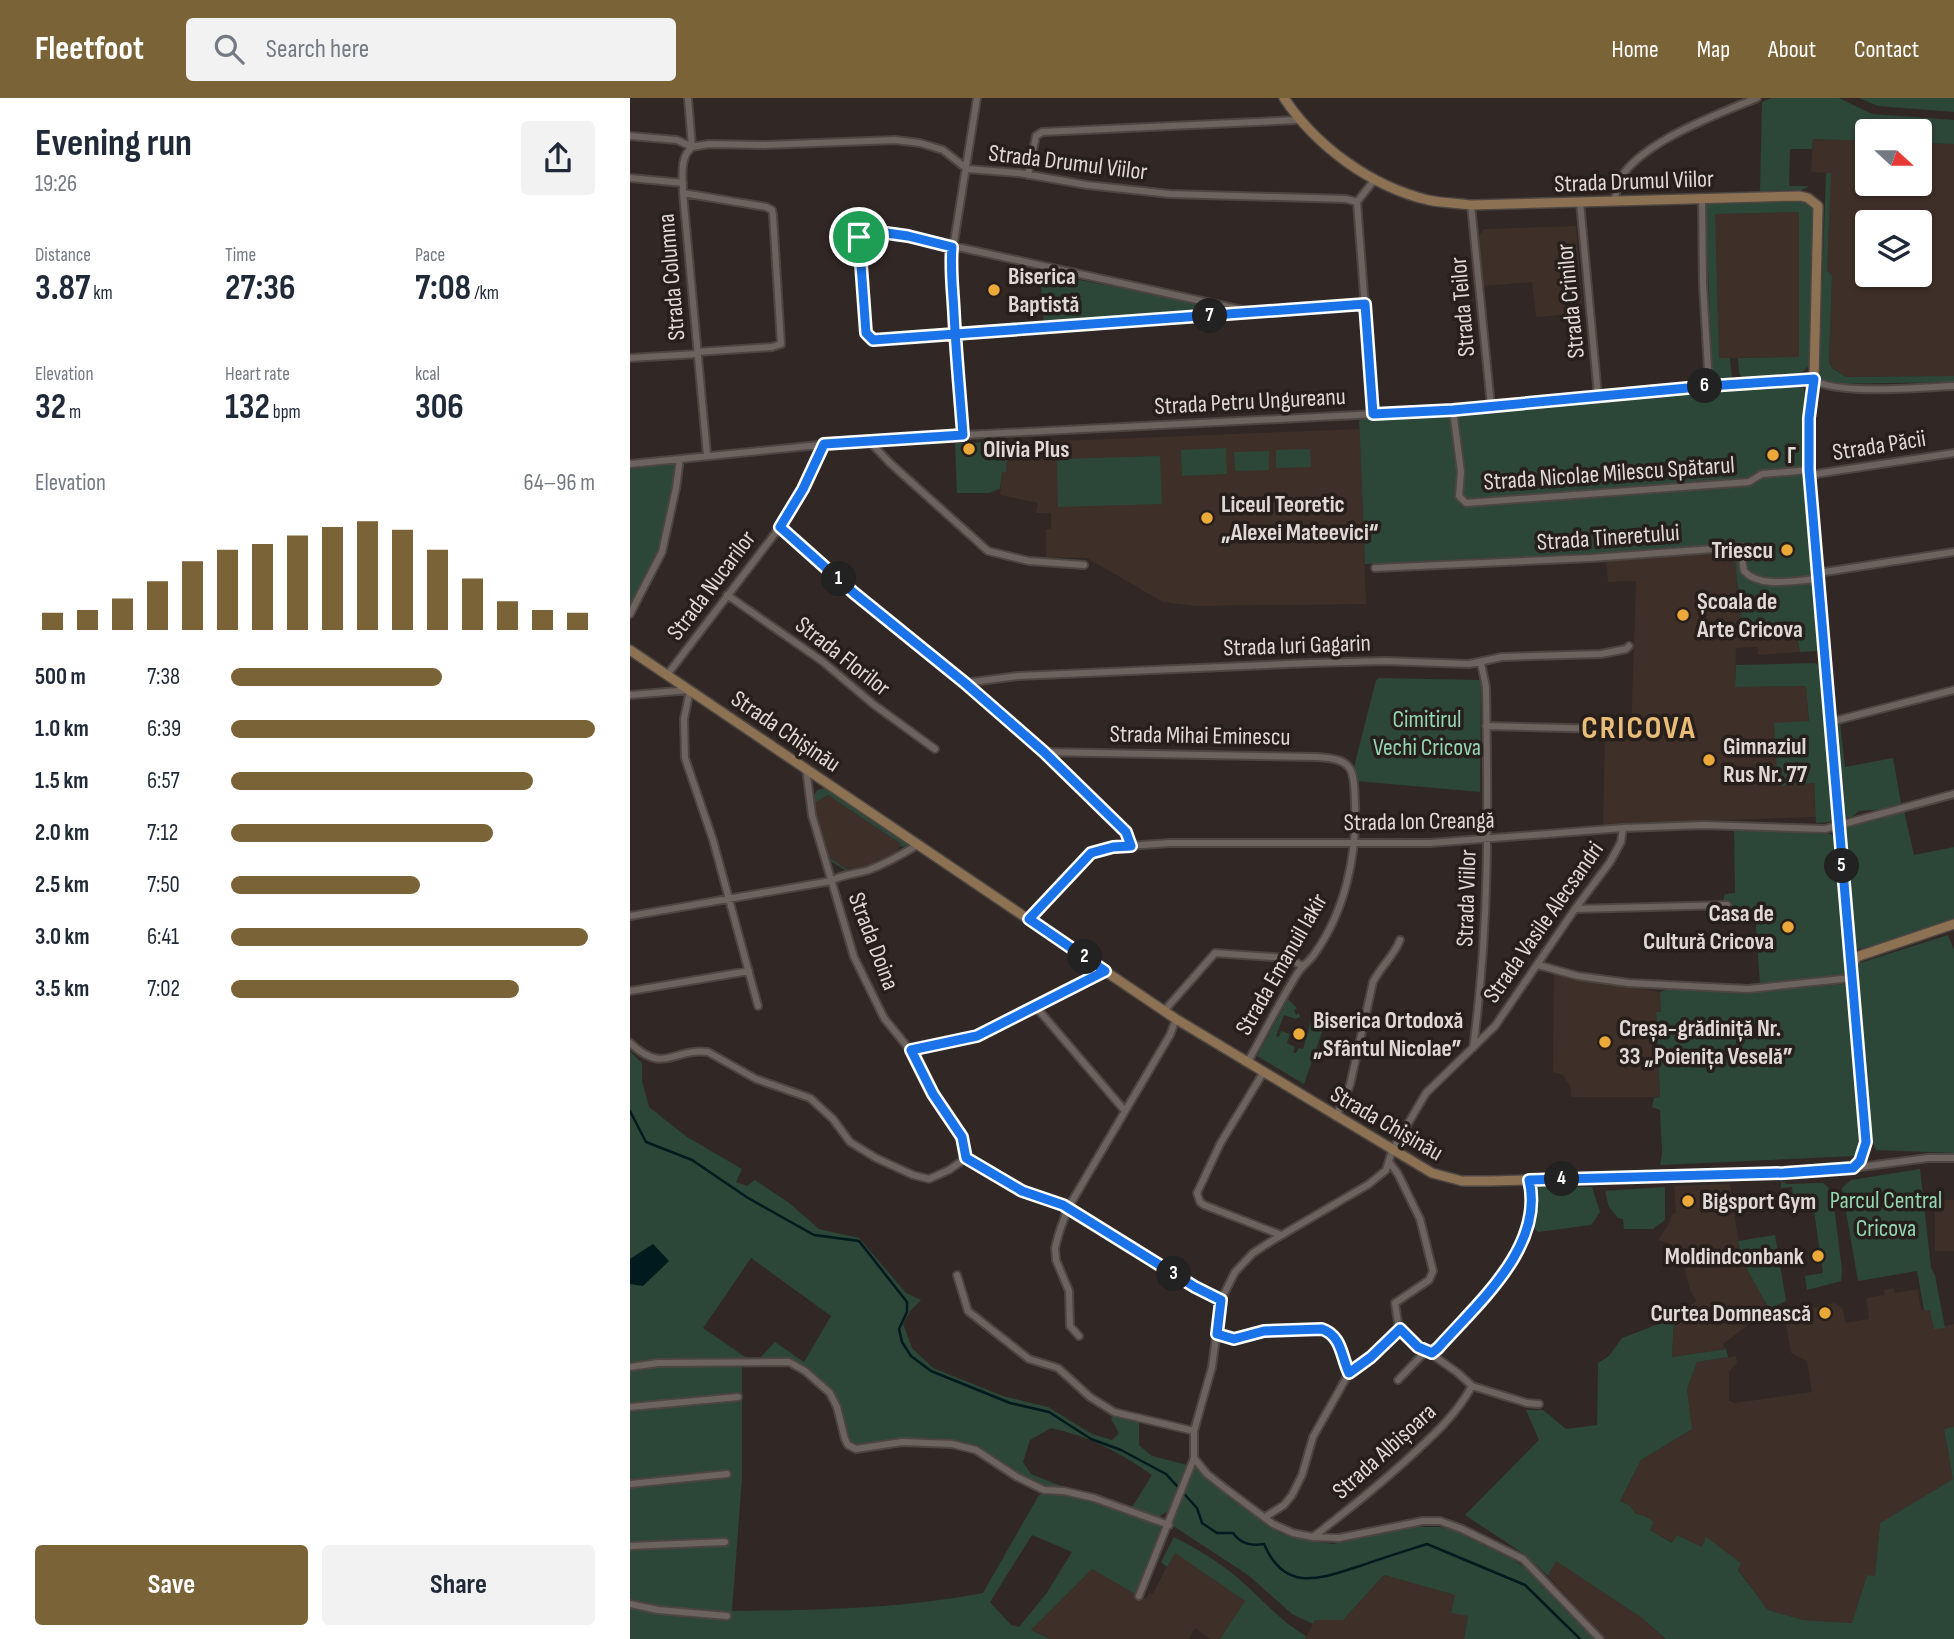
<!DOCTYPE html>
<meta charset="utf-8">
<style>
body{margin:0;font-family:"Sofia Sans Condensed",sans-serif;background:#f2f2f3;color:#1f2937;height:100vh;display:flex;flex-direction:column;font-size:26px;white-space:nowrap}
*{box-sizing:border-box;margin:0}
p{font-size:23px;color:#747a83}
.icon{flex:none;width:38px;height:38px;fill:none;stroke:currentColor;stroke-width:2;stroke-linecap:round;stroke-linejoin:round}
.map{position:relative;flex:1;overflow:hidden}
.panel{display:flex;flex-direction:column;background:#fff;width:630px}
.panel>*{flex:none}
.needle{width:46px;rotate:111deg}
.controls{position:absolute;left:1225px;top:21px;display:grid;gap:14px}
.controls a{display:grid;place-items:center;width:77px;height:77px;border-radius:7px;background:#fff;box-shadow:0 2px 5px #0004;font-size:35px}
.pin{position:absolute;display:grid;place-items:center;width:60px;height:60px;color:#fff;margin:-30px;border:4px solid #fff;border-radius:50%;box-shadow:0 2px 7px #0007}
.km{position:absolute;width:35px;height:35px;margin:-18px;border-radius:50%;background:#222;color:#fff;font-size:19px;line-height:35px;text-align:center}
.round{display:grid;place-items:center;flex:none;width:74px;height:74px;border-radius:7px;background:#f2f2f3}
.head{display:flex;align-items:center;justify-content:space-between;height:119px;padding:0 35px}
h1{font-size:38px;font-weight:700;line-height:52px}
.stats{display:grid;grid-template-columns:repeat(3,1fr);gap:10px;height:119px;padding:7px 35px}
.stats div{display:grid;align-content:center}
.stats b{font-size:35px;font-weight:700}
.stats small{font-size:19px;font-weight:400}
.stats p{font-size:19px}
.chart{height:196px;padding:14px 35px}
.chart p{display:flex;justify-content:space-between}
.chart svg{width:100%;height:126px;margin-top:7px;stroke:#7b6338;stroke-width:6}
.button{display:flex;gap:14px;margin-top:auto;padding:14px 35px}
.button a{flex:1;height:80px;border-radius:7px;background:#7b6338;color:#fff;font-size:28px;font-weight:700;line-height:80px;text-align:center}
.button a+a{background:#f2f2f3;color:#1f2937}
ul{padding:0 35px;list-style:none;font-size:23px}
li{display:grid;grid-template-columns:112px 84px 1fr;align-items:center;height:52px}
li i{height:18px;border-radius:9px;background:#7b6338}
header{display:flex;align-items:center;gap:42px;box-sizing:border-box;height:98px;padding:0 35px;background:#7b6338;color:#fff}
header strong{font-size:33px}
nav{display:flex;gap:38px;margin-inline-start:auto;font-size:24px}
.search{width:490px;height:63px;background:#f2f2f3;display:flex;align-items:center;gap:18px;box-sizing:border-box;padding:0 24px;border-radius:7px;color:#747a83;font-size:26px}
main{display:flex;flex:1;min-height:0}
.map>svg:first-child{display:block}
.built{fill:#3e2f28;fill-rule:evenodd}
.green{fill:#2c4638;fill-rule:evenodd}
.water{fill:#001a1d}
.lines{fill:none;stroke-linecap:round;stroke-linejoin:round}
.stream{stroke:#001a1d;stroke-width:2.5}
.street-casing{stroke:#4c4542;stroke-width:10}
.secondary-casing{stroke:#4c4542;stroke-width:12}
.street{stroke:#6d635e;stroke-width:6}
.secondary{stroke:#8d7153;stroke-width:9}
.route-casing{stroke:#fff;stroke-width:14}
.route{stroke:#1a73e8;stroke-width:9}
.poi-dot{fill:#eba939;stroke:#271f1b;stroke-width:2.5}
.labels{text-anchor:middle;stroke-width:7;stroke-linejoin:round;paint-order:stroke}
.street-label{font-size:24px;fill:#dfd9d6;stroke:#271f1b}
.poi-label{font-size:24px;font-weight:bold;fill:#dfd9d6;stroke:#271f1b;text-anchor:start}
.park-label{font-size:24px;fill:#92d7b1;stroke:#271f1b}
.district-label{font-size:32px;font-weight:bold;letter-spacing:2px;fill:#e9bc78;stroke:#271f1b}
</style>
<header>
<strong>Fleetfoot</strong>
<div class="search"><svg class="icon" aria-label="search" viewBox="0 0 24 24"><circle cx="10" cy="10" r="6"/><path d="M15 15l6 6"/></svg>Search here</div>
<nav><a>Home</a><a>Map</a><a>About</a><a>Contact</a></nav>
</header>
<main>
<section class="panel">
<div class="head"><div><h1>Evening run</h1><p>19:26</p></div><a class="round"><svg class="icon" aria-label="share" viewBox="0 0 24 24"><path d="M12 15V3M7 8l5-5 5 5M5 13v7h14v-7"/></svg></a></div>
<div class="stats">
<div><p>Distance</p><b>3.87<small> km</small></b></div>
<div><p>Time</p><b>27:36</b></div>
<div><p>Pace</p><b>7:08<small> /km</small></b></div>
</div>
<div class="stats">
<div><p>Elevation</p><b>32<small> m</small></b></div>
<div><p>Heart rate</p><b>132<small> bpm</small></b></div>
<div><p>kcal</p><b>306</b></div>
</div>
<div class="chart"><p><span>Elevation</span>64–96 m</p>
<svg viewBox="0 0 160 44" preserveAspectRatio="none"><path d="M5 44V38M15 44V37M25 44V33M35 44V27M45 44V20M55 44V16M65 44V14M75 44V11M85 44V8M95 44V6M105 44V9M115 44V16M125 44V26M135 44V34M145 44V37M155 44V38"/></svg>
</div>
<ul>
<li><b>500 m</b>7:38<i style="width:58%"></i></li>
<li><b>1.0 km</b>6:39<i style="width:100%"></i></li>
<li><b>1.5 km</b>6:57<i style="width:83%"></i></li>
<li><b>2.0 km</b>7:12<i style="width:72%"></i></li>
<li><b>2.5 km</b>7:50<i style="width:52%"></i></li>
<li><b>3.0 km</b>6:41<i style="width:98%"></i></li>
<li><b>3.5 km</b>7:02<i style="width:79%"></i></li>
</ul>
<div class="button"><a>Save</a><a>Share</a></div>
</section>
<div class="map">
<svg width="1324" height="1541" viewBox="0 0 1324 1541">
<rect width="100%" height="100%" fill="#312825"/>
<!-- built -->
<path class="built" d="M1183,41L1237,43V86H1290V45L1324,46V278L1216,279L1203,270L1199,264L1202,179L1197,173L1200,75L1181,74ZM1237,124H1290V177H1237Z
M1169,114V259L1089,260L1084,116Z
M946,128L953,215L906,219L902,184L853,188L848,139L854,131Z
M730,331L736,506L566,508L533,504L457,460L416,459V431H421V415H406L408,405L370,397L372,374L376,373L378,345Z
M1104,454L1112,524L1121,523L1123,534L1165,529L1170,554L1128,557L1127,549L1106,550L1105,589L1176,588L1186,719L973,726L975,638H1001L1006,483L978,484L976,461Z
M198,697L271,746L264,757L240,768L217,771L198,759L184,704Z
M924,874L943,881L1030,894L1031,914L1026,915L1030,999H941L940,988L933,977L923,974Z
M1100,1086L1111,1160L1139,1211L1093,1246L1096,1251L1042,1259L1044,1222L1066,1203L1060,1192L1053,1166L1041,1146L1028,1142L1040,1124L1042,1116L1046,1115L1044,1088Z
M1305,1102H1324V1153H1305Z
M1264,1190L1265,1195L1288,1191L1291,1212L1300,1211L1315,1230V1228L1324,1226V1329L1314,1332L1323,1381L1250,1425L1245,1479L1237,1477L1222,1525L1173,1522L1138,1512L1108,1471L1076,1440L1072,1450L1048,1437L1043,1445L1020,1432L1024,1424L1015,1418L1006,1416L999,1407L990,1403L1011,1362L1062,1331L1057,1291L1067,1264L1106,1258L1107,1265L1099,1274V1303L1105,1305L1182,1294L1177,1263L1161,1255L1155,1220L1181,1210L1205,1205L1213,1211L1215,1225L1239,1221L1236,1200L1255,1197L1254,1192Z
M544,1454L615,1503L590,1541H580L565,1530L559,1541H420L401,1532L462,1471L516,1501L519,1495L523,1496Z
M925,1462L1012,1520L1036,1541H976L918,1478Z
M754,1477L825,1497L838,1518L834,1541H675L685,1522H713Z"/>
<!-- green -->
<path class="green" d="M1141,0H1209L1242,16L1324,22V46L1290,45V33H1237V43L1183,41L1182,51H1160L1159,88H1179L1178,89L1171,92L1130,93L1132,4Z
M1229,0H1324V14L1248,8Z
M1196,75H1201L1197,173L1202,178L1199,264L1202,270L1216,279L1324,278V284L1200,286L1194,284L1189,277Z
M1172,102L1182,106L1185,113L1179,268L1171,275L1113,281L1109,275L1108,260L1169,259V114L1085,116L1089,260H1100L1102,281L1083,282L1075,106Z
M410,174L595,211V213L414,228Z
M1146,286H1164L1173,290L1176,297L1172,367L1188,553L1170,554L1165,529L1123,534L1121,523L1112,524L1104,454L976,461L965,455L735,466L729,316H826Z
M374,344L378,345L376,374H372L370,391L359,395H327L325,345Z
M596,350L597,376L552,378L551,352Z
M680,351L681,369L646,370V352Z
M639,353V372L605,373L604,354Z
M530,358L532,406L428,409L427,361Z
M48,365L33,449L0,512V370Z
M1186,565L1190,569L1203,720L1200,724L1186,725L1184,685L1148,688L1144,625L1179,623L1176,588L1105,589L1106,567Z
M749,580L851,582L850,694L727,683L723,673L746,582Z
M1210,624L1215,669L1263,660L1271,705L1253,711L1229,713L1222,719L1214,720L1206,628Z
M195,690L276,743L278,747L277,749L270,748L271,746L198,697L184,705L198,759L217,771V773L195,760L182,703L187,692Z
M1274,713L1284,757L1324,749V822L1238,849L1227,851L1224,849L1215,731L1217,727Z
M1104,731L1201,736L1205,741L1217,873L1213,878L1130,886L1125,814L1095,815L1093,803L1095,796L1105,795Z
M1318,837L1324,852V1055L1246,1052L1240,1039L1227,866Z
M1216,886L1231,1043L1226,1058L1030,1067L1032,1055L1030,1012L1022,1009L1024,1000L1030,999L1026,914H1031L1030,894L1039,891L1119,894Z
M658,901L667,910L664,912L666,917L669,915L670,919L666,921L654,917L646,938L649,939L651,933L660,936L657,945L665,949L663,954L666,955L669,950L673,951L681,923L692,934L674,986L627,958Z
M0,953L12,965V983L19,1009L57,1039L112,1071L106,1084L117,1088L125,1082L158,1104L189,1131L229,1140L276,1195L291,1202L281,1212L273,1226L282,1250L303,1270L373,1298L418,1309L462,1336L482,1342L489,1335L481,1321L483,1318L509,1323V1347L522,1358L557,1367L540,1412L528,1419L501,1411L522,1377C491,1355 459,1338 421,1330L400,1342L393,1364L401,1376L431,1388L430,1390C396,1387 376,1364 347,1350C320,1338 260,1347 228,1348C208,1338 212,1313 202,1295C188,1269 159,1260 131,1259L145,1244L174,1264L201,1218L121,1160L73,1230L118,1261V1267L112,1269V1380L102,1513C186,1512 270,1511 353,1495L409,1397L416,1395L462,1402L531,1427L532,1432L505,1496L462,1471L401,1532L420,1541H0ZM402,1437L442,1454L416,1496L389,1529L381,1527L360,1504Z
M1290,1071L1301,1170L1305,1177L1315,1230L1304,1231L1300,1212H1294L1287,1173L1228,1183L1212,1090L1221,1082Z
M1151,1083L1157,1086L1193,1085L1202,1093L1212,1171L1211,1183L1177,1192L1175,1178L1193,1175L1183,1106L1164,1108L1162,1089L1151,1090Z
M906,1089H962L970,1114L961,1127L908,1134L904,1130Z
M1035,1089V1122L1023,1131H994L993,1121L988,1120L979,1109L975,1093Z
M1145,1137L1156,1203L1139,1211L1113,1164L1108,1143Z
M1044,1220L1042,1259L1096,1251L1098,1259L1067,1264L1057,1291L1062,1331L1011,1362L990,1403L999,1407L1006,1416L1015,1418L1024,1424L1020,1432L1042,1445L1047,1437L1072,1449L1076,1439L1111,1465L1108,1472L1138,1512L1173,1522L1222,1525L1237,1477L1245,1478L1250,1425L1323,1381L1314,1331L1324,1329V1541H1036L1012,1520L926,1463L918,1478L894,1456L835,1417L909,1342L896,1312H913L936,1331L967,1327L968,1265L979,1258L992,1240Z
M564,1369L650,1435L670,1441L703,1446L781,1429H810L824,1432L884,1462L904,1476L965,1541H834L838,1518L821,1515L825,1497L754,1477L713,1522H685L683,1526L662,1516L618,1477L542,1427Z
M544,1439C567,1451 590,1464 609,1481C632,1501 650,1523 676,1538L675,1541H590L615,1503L545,1455L537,1469L531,1464Z"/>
<!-- water -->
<path class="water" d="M23,1146L39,1163L13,1188L0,1186V1161Z"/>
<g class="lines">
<!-- stream -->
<path class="stream" d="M0,1013L16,1044L62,1062L118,1100L184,1137L229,1143L277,1204V1214L269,1231L272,1244L281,1258L301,1273L380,1305L419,1314L461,1341L491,1352L536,1376L567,1410L572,1425L587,1435H603C611,1446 621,1448 634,1446C655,1495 689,1481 730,1468C752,1460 775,1453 797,1446L895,1487L950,1541"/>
<defs>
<path id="street" d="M58,0L62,49
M0,38L47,42L62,49L79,46L134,47L265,42L290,45L313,52L337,71L389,75L457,87L540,96L716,101L727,104
M62,49C49,60 53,79 53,95L77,357
M398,77L406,38L412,34L668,22
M0,80L53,85
M53,95L136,109L142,112L143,117L151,246L142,249L67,254
M1072,100L1073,186L1079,288
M985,103C986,98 986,91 987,87C1004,46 1088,16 1127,0
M727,104L743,316
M727,104L745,81
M950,104L968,298
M841,107L861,308
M626,215L278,138L240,132L232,133L229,139L236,235L243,242L735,206
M0,260L67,256
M823,312L831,374L829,398L836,405L1119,384L1132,376L1179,372
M333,337L321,163L347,0
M238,342L260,365L358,453L399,463L454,467
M0,366L238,342L823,312L1159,282L1184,281C1201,298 1296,289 1324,288
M1179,377L1324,355
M150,429L224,495L335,585L357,606L414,654L496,734L501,748
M745,470L961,460L1110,449L1114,473C1130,491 1166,482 1189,481
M1188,475L1324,454
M97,497L192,563L243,606L305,651
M0,516L32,454L46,390L50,361
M37,577L150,429L173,391L194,346
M335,585L388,578L681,565L755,563L839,566L872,559L971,556L996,551L999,548
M0,597L60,592L54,621L55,660L83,742L128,908
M1200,624L1324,592
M856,628L978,631L996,629
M414,654L686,659C724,661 724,670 725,707C727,757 715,813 685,855C680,863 672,868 667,876C649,905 634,935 617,965
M176,670L182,717L224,859L254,920L285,958L303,996L332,1039L336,1060
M945,811L1097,807
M0,818L201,783C213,776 226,776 239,772C257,765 273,756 289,746
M399,821L452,762L461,756L483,749L540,745H800L993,730L1074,727L1195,731L1324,696
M908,867L948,878L999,885L1118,891L1222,880
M0,893L119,873
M406,909L495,1013
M534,913L585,855L657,860L673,868
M0,945C35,977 42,950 78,954L126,981L180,1000L203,1021L220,1044L246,1060L283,1077L299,1081L319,1072L336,1060
M843,950C860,828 858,711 856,589L851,565
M281,952L347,938L475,873
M633,975L590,1046L567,1095L570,1104L574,1107L651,1137
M706,1019L720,987L743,884C751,868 764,858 770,842
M336,1060L392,1093L433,1106L565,1189L591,1202
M760,1065L768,1076L790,1121L803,1173L799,1182L765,1205L768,1225L777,1239L828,1275L842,1288L897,1305L909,1306
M1223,1070L1298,1060H1324
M327,1177L338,1213L399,1261L428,1270L460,1299L484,1314L564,1333
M587,1236L604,1241L634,1233L692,1231C712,1238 711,1258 719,1275
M449,1238L440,1228L439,1193L426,1162L425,1150L429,1135L438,1110L540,937L546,921
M802,1255L880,1168L898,1130L901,1109L899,1082
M0,1269L28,1265L159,1264L175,1273L200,1295L207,1309L215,1341L218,1347L226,1351L272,1344L322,1346L346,1352L387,1379L414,1392L434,1393L464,1400L539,1427
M768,1282L796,1253
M0,1309L108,1299
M564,1360L577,1376L596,1391L643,1426L663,1435L683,1439L709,1440L793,1423H810L832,1431L893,1461L970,1541
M0,1386L97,1376
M635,1419L654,1407L662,1397L672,1377L683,1339L719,1275L741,1259L770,1231
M683,1439C718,1412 752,1385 785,1354C807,1334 827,1315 842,1288
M0,1448L95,1444
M509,1498L564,1360V1333L582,1269L591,1202L605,1174L623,1155L640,1144L739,1086L756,1072L762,1053L796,995L865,928L945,811L980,764L991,744L993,730
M0,1506L28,1512L97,1518"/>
<path id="secondary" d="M0,552L546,921L802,1075L832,1083H860L1154,1075L1223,1070L1230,1063L1236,1044L1179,372L1178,338L1184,281L1188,108L1178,100L1170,98L841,107C827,105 812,105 798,102C740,88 686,48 654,0
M1221,868L1227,859L1232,857L1324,826"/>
</defs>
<!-- street casing -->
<use href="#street" class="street-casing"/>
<!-- secondary casing -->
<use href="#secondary" class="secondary-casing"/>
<!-- street -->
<use href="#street" class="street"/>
<!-- secondary -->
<use href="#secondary" class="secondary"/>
</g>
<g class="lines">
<defs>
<path id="route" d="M229,139L235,132L278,138L322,149C320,172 323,193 324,215C326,256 330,296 333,337L194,346L173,391L150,429L224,495L335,585L414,654L496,734L501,748L483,749L461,755L399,821L475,873L347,938L281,952L303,996L332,1039L336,1060L392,1093L433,1107L565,1189L591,1202L587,1236L604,1241L634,1233L692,1231C712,1238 711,1258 719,1275L741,1259L770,1231L788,1249L802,1255L808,1250C848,1205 915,1148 899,1082L1154,1075L1223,1070L1230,1063L1236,1044L1179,372V320L1184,281L1079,288L823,312L743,316L735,206L243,242L236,235L229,139"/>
</defs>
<!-- route casing -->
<use href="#route" class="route-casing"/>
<!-- route -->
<use href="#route" class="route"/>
</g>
<!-- markers -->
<g class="poi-dot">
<circle cx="364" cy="192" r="7"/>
<circle cx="339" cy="351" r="7"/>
<circle cx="1143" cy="357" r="7"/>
<circle cx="577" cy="420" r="7"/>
<circle cx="1157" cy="452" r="7"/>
<circle cx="1053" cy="517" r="7"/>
<circle cx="1079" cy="662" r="7"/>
<circle cx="1158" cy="829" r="7"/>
<circle cx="669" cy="936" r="7"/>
<circle cx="975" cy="944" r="7"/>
<circle cx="1058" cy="1103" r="7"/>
<circle cx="1188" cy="1158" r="7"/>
<circle cx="1195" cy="1215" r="7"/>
</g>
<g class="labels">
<!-- street labels -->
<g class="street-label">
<text transform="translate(438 64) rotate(7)" y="8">Strada Drumul Viilor</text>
<text transform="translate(1004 83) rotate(-2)" y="8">Strada Drumul Viilor</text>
<text transform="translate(41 179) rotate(-95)" y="8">Strada Columna</text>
<text transform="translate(940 203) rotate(-96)" y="8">Strada Crinilor</text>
<text transform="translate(832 209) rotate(-95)" y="8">Strada Teilor</text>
<text transform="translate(620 303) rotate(-3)" y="8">Strada Petru Ungureanu</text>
<text transform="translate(1249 347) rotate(-9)" y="8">Strada Păcii</text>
<text transform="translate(979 375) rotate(-4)" y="8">Strada Nicolae Milescu Spătarul</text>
<text transform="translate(978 439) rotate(-4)" y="8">Strada Tineretului</text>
<text transform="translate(81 487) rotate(-53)" y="8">Strada Nucarilor</text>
<text transform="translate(667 547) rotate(-2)" y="8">Strada Iuri Gagarin</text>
<text transform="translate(213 558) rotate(38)" y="8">Strada Florilor</text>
<text transform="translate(156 633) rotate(34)" y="8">Strada Chișinău</text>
<text transform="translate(570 637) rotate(1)" y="8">Strada Mihai Eminescu</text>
<text transform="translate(789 723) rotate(-1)" y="8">Strada Ion Creangă</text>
<text transform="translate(836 800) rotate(-88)" y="8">Strada Viilor</text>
<text transform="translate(913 824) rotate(-55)" y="8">Strada Vasile Alecsandri</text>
<text transform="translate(244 843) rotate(69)" y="8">Strada Doina</text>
<text transform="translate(651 866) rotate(-60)" y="8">Strada Emanuil Iakir</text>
<text transform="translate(757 1025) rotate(30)" y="8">Strada Chișinău</text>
<text transform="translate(754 1353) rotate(-42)" y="8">Strada Albișoara</text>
</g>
<!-- poi labels -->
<g class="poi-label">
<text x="378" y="186">Biserica<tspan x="378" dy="28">Baptistă</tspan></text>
<text x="353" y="359">Olivia Plus</text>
<text x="1157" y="365">Г</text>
<text x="591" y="414">Liceul Teoretic<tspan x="591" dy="28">„Alexei Mateevici“</tspan></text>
<text x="1143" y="460" text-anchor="end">Triescu</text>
<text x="1067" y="511">Școala de<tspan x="1067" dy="28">Arte Cricova</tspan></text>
<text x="1093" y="656">Gimnaziul<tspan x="1093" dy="28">Rus Nr. 77</tspan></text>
<text x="1144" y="823" text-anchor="end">Casa de<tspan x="1144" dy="28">Cultură Cricova</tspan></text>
<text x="683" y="930">Biserica Ortodoxă<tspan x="683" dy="28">„Sfântul Nicolae”</tspan></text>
<text x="989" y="938">Creșa-grădiniță Nr.<tspan x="989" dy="28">33 „Poienița Veselă”</tspan></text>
<text x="1072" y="1111">Bigsport Gym</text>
<text x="1174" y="1166" text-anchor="end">Moldindconbank</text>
<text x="1181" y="1223" text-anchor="end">Curtea Domnească</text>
</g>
<!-- park labels -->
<g class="park-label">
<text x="797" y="629">Cimitirul<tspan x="797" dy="28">Vechi Cricova</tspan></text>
<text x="1256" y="1110">Parcul Central<tspan x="1256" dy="28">Cricova</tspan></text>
</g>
<!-- district labels -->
<g class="district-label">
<text x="1009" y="640">CRICOVA</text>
</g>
</g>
</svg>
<div class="controls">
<a><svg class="needle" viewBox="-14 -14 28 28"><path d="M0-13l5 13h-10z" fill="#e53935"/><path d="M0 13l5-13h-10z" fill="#747a83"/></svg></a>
<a><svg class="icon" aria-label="layers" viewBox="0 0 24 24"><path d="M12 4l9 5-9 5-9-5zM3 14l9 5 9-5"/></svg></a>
</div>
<div class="pin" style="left:229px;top:139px;background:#1e9e55"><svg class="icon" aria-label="arrive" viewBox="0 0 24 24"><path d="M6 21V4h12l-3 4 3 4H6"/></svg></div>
<b class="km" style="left:209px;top:481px">1</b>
<b class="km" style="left:455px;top:859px">2</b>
<b class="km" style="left:544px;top:1176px">3</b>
<b class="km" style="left:932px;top:1081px">4</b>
<b class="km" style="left:1212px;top:768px">5</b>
<b class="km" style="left:1075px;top:288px">6</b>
<b class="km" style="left:580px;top:218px">7</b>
</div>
</main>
